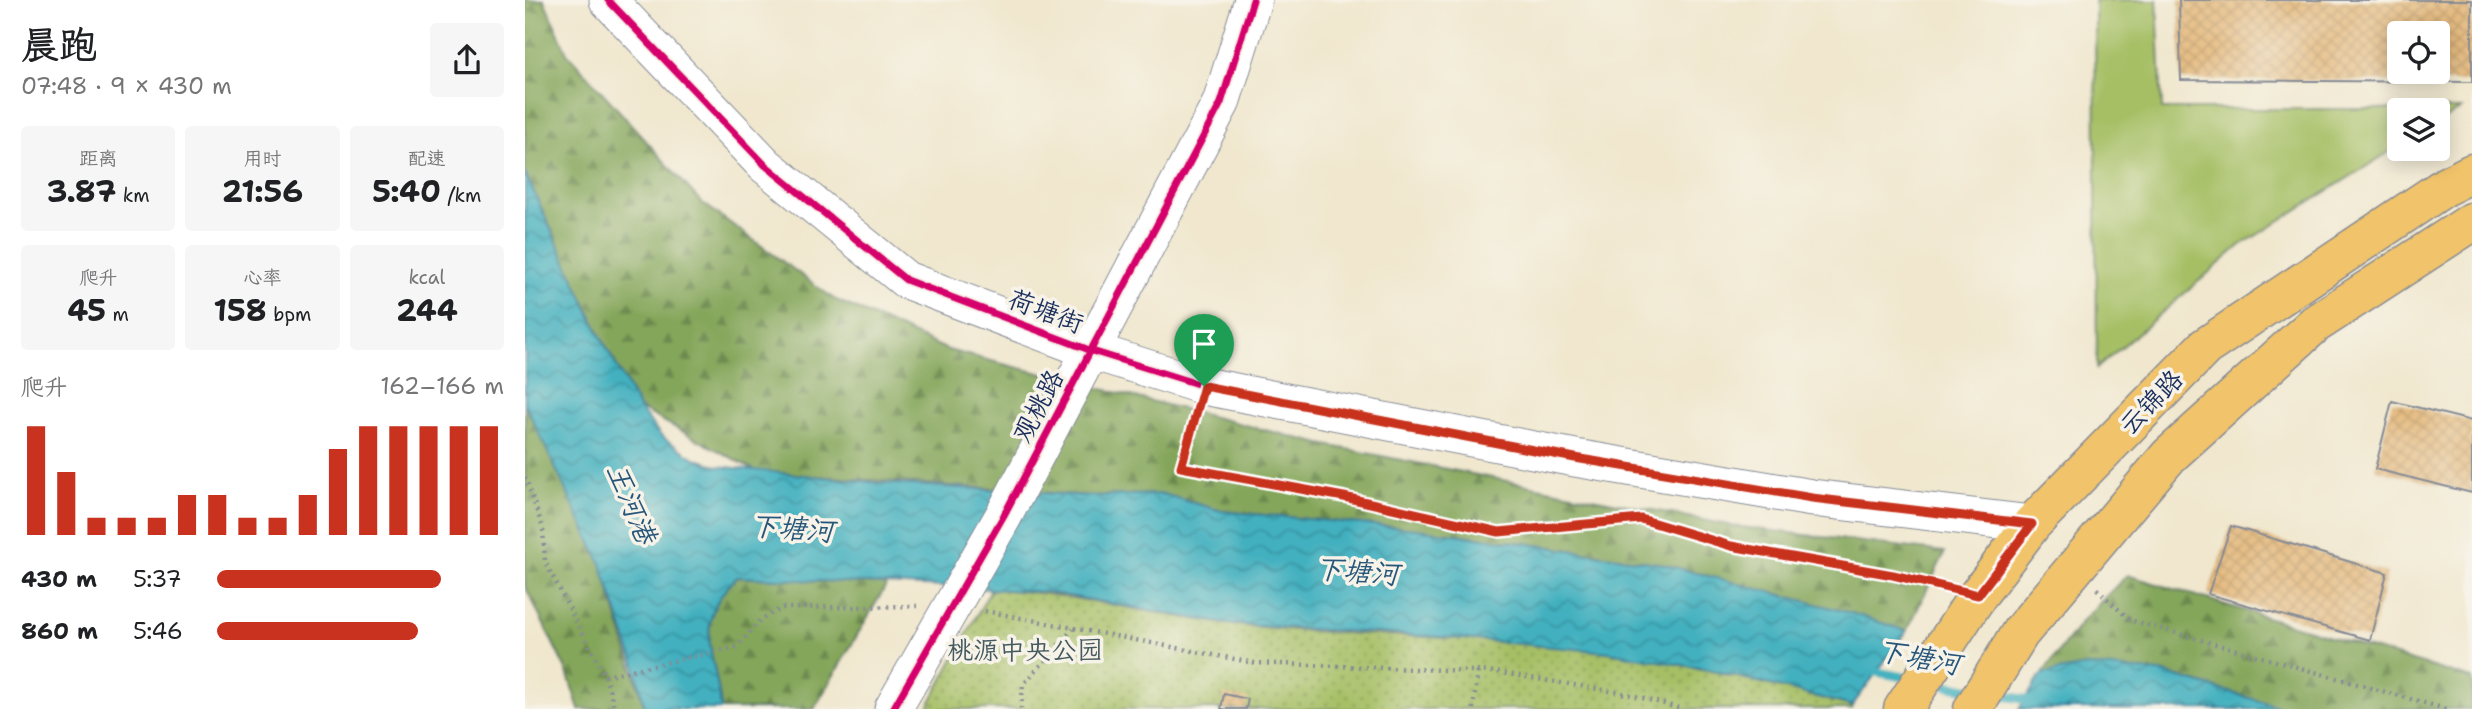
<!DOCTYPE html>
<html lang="zh">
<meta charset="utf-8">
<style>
body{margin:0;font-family:"Shantell Sans","LXGW WenKai TC",sans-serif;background:#f6f6f6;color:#202124;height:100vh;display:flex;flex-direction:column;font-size:26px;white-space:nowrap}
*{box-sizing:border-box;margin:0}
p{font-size:23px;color:#757577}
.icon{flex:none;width:38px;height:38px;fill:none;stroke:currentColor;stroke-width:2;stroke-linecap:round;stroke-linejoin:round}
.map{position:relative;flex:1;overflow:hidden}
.panel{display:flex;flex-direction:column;background:#fff;width:525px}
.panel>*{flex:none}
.tools{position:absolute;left:1862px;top:21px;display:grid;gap:14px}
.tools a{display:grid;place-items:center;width:63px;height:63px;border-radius:7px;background:#fff;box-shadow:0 4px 18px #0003;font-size:35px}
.pin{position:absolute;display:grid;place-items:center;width:60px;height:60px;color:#fff;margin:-72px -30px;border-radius:50% 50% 50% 0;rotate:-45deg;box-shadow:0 0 7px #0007}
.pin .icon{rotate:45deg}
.round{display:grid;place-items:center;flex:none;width:74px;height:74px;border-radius:7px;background:#f6f6f6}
.head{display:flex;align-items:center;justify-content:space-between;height:119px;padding:0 21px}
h1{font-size:38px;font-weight:700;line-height:52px}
.figures{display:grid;grid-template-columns:repeat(3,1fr);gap:10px;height:119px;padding:7px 21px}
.figures div{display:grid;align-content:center;border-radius:7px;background:#f6f6f6;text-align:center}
.figures b{font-size:30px;font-weight:700}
.figures small{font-size:19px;font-weight:400}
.figures p{font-size:19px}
.chart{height:196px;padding:14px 21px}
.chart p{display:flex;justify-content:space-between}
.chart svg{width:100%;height:126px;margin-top:7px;stroke:#c8321e;stroke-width:6}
ul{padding:0 21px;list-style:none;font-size:23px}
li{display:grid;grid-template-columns:112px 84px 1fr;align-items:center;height:52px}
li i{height:18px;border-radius:9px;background:#c8321e}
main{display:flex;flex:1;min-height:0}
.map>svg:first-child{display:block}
.grass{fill:#a6bf65;stroke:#607762;stroke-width:2}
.forest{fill:url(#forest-firs);stroke:#506a5c;stroke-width:2}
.park{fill:url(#park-dots);stroke:#607762;stroke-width:2}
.water{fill:url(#water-waves);stroke:#2e708e;stroke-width:2}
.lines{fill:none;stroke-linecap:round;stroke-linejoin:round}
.stream{stroke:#42b0bf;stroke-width:9}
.building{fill:url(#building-cross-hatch);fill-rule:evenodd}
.minor-casing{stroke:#868b96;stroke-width:39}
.major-casing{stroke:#868b96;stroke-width:41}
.path{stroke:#868b96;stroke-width:4.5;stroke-dasharray:2 5;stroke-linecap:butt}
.minor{stroke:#fff;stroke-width:37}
.major{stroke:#f1c36a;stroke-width:38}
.cycleway-casing{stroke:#f7f3e8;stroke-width:11}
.cycleway{stroke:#d6006c;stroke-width:7}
.route-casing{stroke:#fff;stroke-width:14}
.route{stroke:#c8321e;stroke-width:9}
.labels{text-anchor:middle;stroke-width:7;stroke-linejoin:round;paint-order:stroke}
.street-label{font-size:26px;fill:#1b2f5e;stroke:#f7f3e8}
.park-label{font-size:26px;fill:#455a60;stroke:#f7f3e8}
.water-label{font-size:28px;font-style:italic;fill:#27567b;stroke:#f7f3e8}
</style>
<main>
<section class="panel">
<div class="head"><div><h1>晨跑</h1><p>07:48 · 9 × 430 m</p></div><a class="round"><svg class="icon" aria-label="share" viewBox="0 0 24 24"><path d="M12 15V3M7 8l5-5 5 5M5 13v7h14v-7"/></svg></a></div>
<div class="figures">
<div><p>距离</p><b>3.87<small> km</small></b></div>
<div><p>用时</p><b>21:56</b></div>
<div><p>配速</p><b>5:40<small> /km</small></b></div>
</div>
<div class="figures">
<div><p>爬升</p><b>45<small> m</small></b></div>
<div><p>心率</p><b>158<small> bpm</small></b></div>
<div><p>kcal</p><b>244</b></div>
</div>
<div class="chart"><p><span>爬升</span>162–166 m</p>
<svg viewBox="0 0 160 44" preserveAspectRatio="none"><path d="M5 44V6M15 44V22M25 44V38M35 44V38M45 44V38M55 44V30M65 44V30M75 44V38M85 44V38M95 44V30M105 44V14M115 44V6M125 44V6M135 44V6M145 44V6M155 44V6"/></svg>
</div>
<ul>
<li><b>430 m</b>5:37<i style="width:78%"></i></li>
<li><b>860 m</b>5:46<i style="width:70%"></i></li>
</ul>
</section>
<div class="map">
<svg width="1947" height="709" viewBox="0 0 1947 709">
<defs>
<pattern id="forest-firs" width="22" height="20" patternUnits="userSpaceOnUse" patternTransform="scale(1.75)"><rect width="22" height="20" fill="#84a65a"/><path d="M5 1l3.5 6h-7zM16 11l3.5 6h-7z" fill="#6b884e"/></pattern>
<pattern id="park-dots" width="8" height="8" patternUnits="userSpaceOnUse" patternTransform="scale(1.75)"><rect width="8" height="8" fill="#a6bf65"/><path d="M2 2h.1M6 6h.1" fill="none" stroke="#869c56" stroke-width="1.8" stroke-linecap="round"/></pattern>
<pattern id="water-waves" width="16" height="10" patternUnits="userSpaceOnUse" patternTransform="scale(1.75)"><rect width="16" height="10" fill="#42b0bf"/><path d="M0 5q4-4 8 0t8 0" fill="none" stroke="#36909e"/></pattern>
<pattern id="building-cross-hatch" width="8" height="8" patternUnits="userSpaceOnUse" patternTransform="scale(1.75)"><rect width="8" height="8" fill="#e5bb80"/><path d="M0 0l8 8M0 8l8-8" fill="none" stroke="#c4a171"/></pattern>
</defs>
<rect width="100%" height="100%" fill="#f7f3e8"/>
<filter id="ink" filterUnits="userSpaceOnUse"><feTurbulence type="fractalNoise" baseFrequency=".0143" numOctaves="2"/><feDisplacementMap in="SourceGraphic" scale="14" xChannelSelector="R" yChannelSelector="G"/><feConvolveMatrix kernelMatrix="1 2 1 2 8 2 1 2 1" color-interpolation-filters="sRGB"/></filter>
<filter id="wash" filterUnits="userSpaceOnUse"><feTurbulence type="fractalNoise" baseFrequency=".00686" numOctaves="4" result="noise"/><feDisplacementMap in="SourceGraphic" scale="28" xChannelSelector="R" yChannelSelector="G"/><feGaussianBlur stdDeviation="1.57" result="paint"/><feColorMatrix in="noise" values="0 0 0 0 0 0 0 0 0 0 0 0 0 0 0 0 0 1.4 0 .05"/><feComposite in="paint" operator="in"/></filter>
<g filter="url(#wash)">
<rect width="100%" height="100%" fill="#f0e7ce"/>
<!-- grass -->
<path class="grass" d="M1570,0H1632L1637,109H1936L1913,123V110H1874V146L1716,245L1572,368Z"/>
<!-- forest -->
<path class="forest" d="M0,0H19L42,53L175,201L309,299L423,350L796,444L1208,526L1420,552L1382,631L1138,564L1005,544L891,529L697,511L638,494L566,496L233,472L114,408L75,335L0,173Z
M0,404L76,563L120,709H54L42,672L0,586Z
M1602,575L1947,679V709H1762L1636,672L1517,674L1558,620Z
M211,577L362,584L289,709H196C191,652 165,623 211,577Z"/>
<!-- park -->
<path class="park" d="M466,589C546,593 623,614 702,624C829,638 957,635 1084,652C1166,664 1247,685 1327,706L1326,709H402Z"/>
<!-- water -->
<path class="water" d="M0,173L75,335L114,408L137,437L170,458L192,466L355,483L566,496L638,494L697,511L891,529L1005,544L1138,564L1326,613L1382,631L1327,706L1191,671L1083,652L916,637L702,624L521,592L212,577C165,622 191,652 196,709H120L110,666L76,564L0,404Z
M1561,666L1636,672L1762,709H1494L1517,674Z"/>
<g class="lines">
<!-- stream -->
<path class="stream" d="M1340,670L1385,678
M1406,682L1447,690
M1468,694L1509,701"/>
</g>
<g id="blocks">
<!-- building -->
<path class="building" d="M1654,0H1947V82L1656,80ZM1874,33H1913V72H1874Z
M1867,401L1947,421V493L1850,469Z
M1706,526L1862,573L1845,640L1683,594Z
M699,694L723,699L721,709H696Z"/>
</g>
</g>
<g filter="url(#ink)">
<use href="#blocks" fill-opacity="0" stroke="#868b96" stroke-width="2"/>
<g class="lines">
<defs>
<path id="minor" d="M83,0L240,165L381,280L567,351L679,386L1050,458L1287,498L1507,524
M368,709L479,515L696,103L728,0"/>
<path id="major" d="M1378,709L1453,595L1507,524L1680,347L1921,186L1947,173
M1448,709L1495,633L1644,456L1790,324L1947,222"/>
</defs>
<!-- minor casing -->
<use href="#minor" class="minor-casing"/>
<!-- major casing -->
<use href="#major" class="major-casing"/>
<!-- path -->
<path class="path" d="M670,417L656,467L819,497L974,532L1116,519L1206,546L1421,587
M0,477L18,528L20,562L80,676L90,709
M1572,589L1605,620L1921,709
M460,611L730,663L971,672L1103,694L1157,709
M80,676L212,647L235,620L257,608L392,606
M496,709L498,685L548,629
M948,709L953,672"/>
<!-- minor -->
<use href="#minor" class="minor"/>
<!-- major -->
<use href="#major" class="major"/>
<defs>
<path id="cycleway" d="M83,0L240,165L381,280L567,351L679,386L1050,458L1287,498L1507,524
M368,709L479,515L696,103L728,0"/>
</defs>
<!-- cycleway casing -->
<use href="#cycleway" class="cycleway-casing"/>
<!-- cycleway -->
<use href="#cycleway" class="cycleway"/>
</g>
</g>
<g class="lines" filter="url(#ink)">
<defs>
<path id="route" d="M679,386L1050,458L1287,498L1507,524L1453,595L1368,575L1206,546L1116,519L974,532L819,497L656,467Z"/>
</defs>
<!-- route casing -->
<use href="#route" class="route-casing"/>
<!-- route -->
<use href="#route" class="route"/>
</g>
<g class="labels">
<!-- street labels -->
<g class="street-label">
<text transform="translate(521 311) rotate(21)" y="9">荷塘街</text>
<text transform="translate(1626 402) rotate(-46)" y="9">云锦路</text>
<text transform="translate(513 406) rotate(-62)" y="9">观桃路</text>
</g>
<!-- park labels -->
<g class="park-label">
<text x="500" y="659">桃源中央公园</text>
</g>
<!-- water labels -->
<g class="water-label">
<text transform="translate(107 503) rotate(67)" y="10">王河港</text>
<text transform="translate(267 528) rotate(4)" y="10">下塘河</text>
<text transform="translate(832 571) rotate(4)" y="10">下塘河</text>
<text transform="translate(1394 657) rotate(10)" y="10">下塘河</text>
</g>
</g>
</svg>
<div class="tools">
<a><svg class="icon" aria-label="locate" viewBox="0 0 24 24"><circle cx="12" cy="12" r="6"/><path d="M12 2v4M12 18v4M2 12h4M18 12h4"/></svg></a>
<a><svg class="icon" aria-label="layers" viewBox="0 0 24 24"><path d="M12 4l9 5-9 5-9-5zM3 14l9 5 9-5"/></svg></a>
</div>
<div class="pin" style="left:679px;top:386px;background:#1e9e55"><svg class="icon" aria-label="arrive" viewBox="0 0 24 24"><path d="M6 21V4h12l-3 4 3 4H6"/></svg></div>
</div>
</main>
